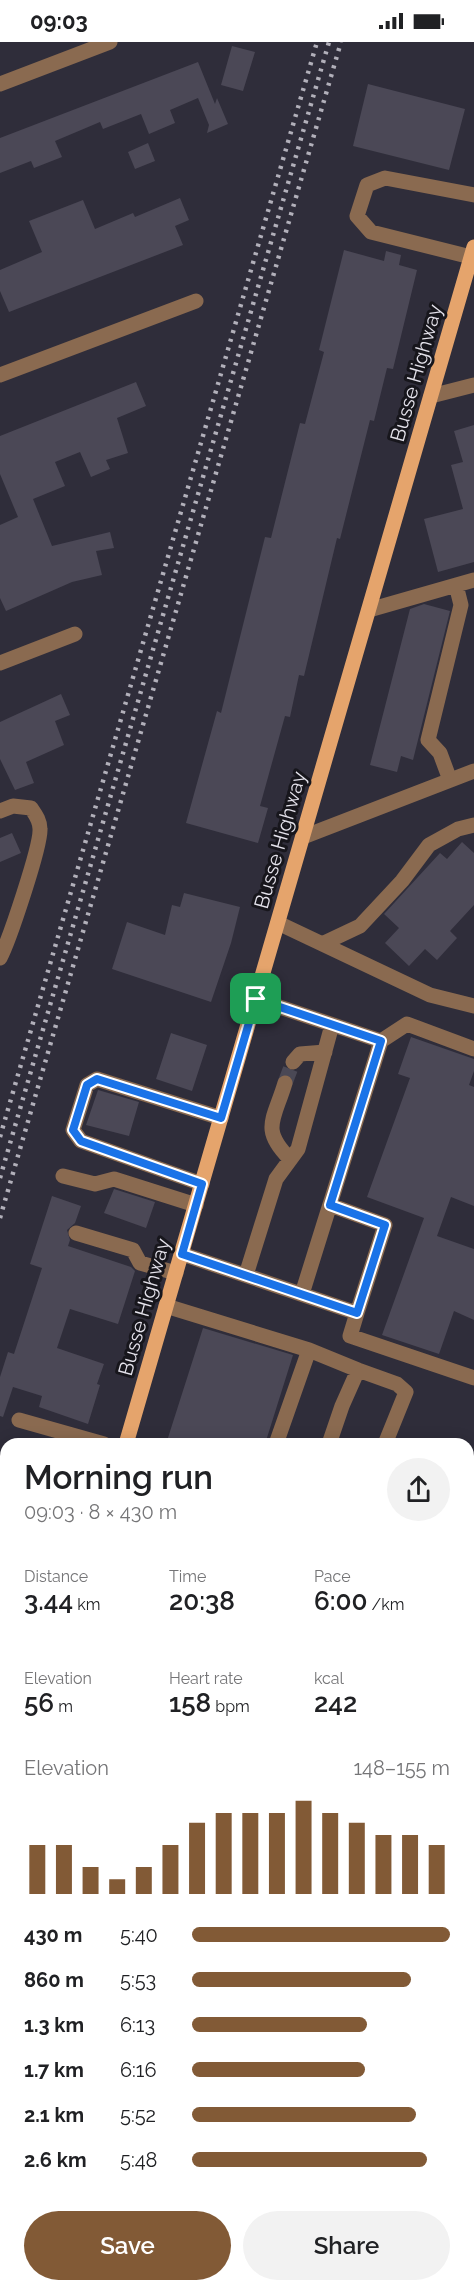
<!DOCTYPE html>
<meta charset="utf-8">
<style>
body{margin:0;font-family:Raleway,sans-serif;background:#f2f2f2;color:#202124;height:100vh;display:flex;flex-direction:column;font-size:22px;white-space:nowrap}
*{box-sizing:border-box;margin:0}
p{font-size:20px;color:#757577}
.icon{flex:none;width:33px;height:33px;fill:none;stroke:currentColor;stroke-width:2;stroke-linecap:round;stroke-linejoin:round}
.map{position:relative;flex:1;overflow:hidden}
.drawer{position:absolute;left:0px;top:1396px;width:474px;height:854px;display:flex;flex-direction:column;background:#fff;border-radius:18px 18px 0 0;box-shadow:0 3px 15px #0003}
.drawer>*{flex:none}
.pin{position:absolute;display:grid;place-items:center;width:51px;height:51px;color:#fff;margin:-26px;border-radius:12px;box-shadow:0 3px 9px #0006}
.round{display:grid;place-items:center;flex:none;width:63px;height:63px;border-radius:32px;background:#f2f2f2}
.overview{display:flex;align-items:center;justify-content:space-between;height:102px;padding:0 24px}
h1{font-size:33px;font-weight:600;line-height:45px}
.figures{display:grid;grid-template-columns:repeat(3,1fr);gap:9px;height:102px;padding:6px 24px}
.figures div{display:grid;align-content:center}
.figures b{font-size:26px;font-weight:600}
.figures small{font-size:16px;font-weight:400}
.figures p{font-size:16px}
.chart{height:168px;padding:12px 24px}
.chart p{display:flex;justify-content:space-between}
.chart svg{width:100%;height:108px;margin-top:6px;stroke:#825a36;stroke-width:6}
.cta{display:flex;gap:12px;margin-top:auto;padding:12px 24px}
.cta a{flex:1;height:69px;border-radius:36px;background:#825a36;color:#fff;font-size:24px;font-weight:600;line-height:69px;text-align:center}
.cta a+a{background:#f2f2f2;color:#202124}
ul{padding:0 24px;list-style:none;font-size:20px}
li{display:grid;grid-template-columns:96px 72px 1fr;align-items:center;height:45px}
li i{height:15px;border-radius:8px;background:#825a36}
.status{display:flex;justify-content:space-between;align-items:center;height:42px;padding:0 30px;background:#fff;direction:ltr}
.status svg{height:16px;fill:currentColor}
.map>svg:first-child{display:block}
.building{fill:#4b4856}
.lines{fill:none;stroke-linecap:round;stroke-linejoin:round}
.minor-tunnel{stroke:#4a4855;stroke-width:15;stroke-dasharray:15 8;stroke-linecap:butt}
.minor{stroke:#8a6a50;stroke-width:15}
.major{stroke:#e5a46c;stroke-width:15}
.rail{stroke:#b2b0ba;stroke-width:4.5;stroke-dasharray:3 6;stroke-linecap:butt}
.route-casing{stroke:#fff;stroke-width:12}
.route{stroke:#1a73e8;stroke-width:8}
.labels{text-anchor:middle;stroke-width:6;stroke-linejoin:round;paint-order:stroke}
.street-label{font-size:20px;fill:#e5e3ec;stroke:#17161c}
</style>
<div class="status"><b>09:03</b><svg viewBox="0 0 49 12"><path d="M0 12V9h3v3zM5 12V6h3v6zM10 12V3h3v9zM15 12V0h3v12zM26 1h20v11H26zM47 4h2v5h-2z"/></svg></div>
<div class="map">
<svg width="474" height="2249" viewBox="0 0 474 2249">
<rect width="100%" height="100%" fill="#2f2d3a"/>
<!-- building -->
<path class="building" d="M232,4L255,10L243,49L221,43Z
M198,20L215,62L217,56L228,82L207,91L209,83L198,56L170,68L175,81L149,92L141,72L103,87L100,80L55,99L62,115L34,126L31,119L0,131V96Z
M368,42L465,67L449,128L353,104Z
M148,101L155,119L135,127L128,110Z
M180,156L189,178L175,184L183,203L9,270L0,249V228L42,210L29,179L83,158L95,187L133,171L135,175Z
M344,208L384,219L386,209L401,213L399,223L417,228L393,327L387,326L374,379L370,378L340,497L337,496L304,634L299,633L290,675L285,674L260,764L268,766L258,801L186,781L217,669L221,671L265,495L271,496L300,381L305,382L324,310L319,308Z
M136,340L146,364L117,376L128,411L106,418L110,427L91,435L80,410L55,420L65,444L33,457L52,504L110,490L114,506L96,509L102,533L72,540L6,569L0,556V483L18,475L0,432V394Z
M474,383V520L438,530L424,477L463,467L451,423L463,420L454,389Z
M424,562L450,569L413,718L401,714L397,730L370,723L410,567Z
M61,652L70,673L55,679L64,703L26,720L34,741L15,748L0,717V680Z
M12,791L21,811L0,820V796Z
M462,800L474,811V863L450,889L457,896L437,918L425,907L409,924L385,901L399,886L384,872L440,811L447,817Z
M184,851L240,865L231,901L211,960L112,927L127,880L165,893L172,863L180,865Z
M171,991L207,1003L192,1049L156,1037Z
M411,995L474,1017V1029L469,1043L474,1045V1164L451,1155L437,1194L474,1207V1278L454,1269L439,1312L382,1293L424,1176L367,1155L410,1036L398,1032Z
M98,1048L139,1060L129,1094L86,1083Z
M114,1147L155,1160L146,1186L104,1171Z
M52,1154L81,1164L75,1181L67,1188L70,1198L68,1204L131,1225L135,1229L118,1282L70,1267L57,1306L104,1322L97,1342L100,1343L88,1382L39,1365L42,1354L13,1345L3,1375L0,1374V1335L8,1310L14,1312L42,1226L30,1222Z
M203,1286L293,1313L265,1402H166Z"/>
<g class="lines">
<!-- minor-tunnel -->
<path class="minor-tunnel" d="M285,1041L293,1020"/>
<!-- minor -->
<path class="minor" d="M0,42L110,0
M471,215L371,190L357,174L367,143L385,136L474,153
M0,333L196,259
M431,354L474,343
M369,568L474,538
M0,621L75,592
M450,738L440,711L428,698L461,563L456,543
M0,769L13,764L31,766C35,772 40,778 40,787C41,804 9,899 0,916
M303,795L474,729
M278,881L430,953L474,964
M324,901L360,884L402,839L429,803L458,787L474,783
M256,957L381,999
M293,1020L300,1012L325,1010
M285,1041C274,1078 260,1087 290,1117
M63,1134L95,1142L114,1137L196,1163
M202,1142L81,1099L73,1088L87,1043L97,1037L221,1076
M330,1163L385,1183L357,1271
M76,1191L133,1208L140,1221L176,1231
M182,1212L357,1271L350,1294L474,1336
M246,1233L276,1137L298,1107L332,983
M302,1252L381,999L407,982L474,1007
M166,1264L309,1308L358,1328
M19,1378L104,1402
M276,1402L309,1308
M329,1402L342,1364L358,1328L397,1342L406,1350L385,1402
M0,1424L6,1426
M468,1555L474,1558
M468,1598L474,1600
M0,1734L6,1735
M468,1898L474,1896
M0,2077L6,2075
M0,2152L6,2150
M0,2243L6,2229
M51,2249L53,2244
M108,2249L110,2244
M175,2249L177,2244
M298,2249L300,2244"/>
<!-- major -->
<path class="major" d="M126,1402L474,205
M0,1835L6,1815
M0,2057L6,2058
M468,2122L474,2105
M424,2249L426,2244"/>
<!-- rail -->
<path class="rail" d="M0,1095L317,0
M0,1136L329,0
M0,1176L341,0"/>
</g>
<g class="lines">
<defs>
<path id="route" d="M256,957L381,999L330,1163L385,1183L357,1271L182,1212L202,1142L81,1099L73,1088L87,1043L97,1037L221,1076Z"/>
</defs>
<!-- route casing -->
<use href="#route" class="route-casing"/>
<!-- route -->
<use href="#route" class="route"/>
</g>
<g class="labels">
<!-- street labels -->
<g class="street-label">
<text transform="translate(416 331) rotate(-74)" y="7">Busse Highway</text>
<text transform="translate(280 798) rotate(-74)" y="7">Busse Highway</text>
<text transform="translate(144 1265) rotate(-74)" y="7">Busse Highway</text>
</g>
</g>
</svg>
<div class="pin" style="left:256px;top:957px;background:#1e9e55"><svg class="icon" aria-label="arrive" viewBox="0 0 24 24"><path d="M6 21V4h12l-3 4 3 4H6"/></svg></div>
<section class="drawer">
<div class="overview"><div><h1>Morning run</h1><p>09:03 · 8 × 430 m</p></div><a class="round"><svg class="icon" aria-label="share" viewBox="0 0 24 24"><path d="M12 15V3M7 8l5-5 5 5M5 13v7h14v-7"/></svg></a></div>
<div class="figures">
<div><p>Distance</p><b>3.44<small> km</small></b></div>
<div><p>Time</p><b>20:38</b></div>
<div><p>Pace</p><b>6:00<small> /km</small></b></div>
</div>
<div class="figures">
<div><p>Elevation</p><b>56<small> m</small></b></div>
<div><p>Heart rate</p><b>158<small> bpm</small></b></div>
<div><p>kcal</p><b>242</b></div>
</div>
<div class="chart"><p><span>Elevation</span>148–155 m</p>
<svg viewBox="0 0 160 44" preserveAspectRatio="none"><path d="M5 44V24M15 44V24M25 44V33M35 44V38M45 44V33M55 44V24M65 44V15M75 44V11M85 44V11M95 44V11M105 44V6M115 44V11M125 44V15M135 44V20M145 44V20M155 44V24"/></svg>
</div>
<ul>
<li><b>430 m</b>5:40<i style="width:100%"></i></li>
<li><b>860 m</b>5:53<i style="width:85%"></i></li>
<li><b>1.3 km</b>6:13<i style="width:68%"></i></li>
<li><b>1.7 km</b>6:16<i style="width:67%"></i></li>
<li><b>2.1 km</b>5:52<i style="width:87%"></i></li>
<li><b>2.6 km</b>5:48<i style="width:91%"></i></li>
</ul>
<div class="cta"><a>Save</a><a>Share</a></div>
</section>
</div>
